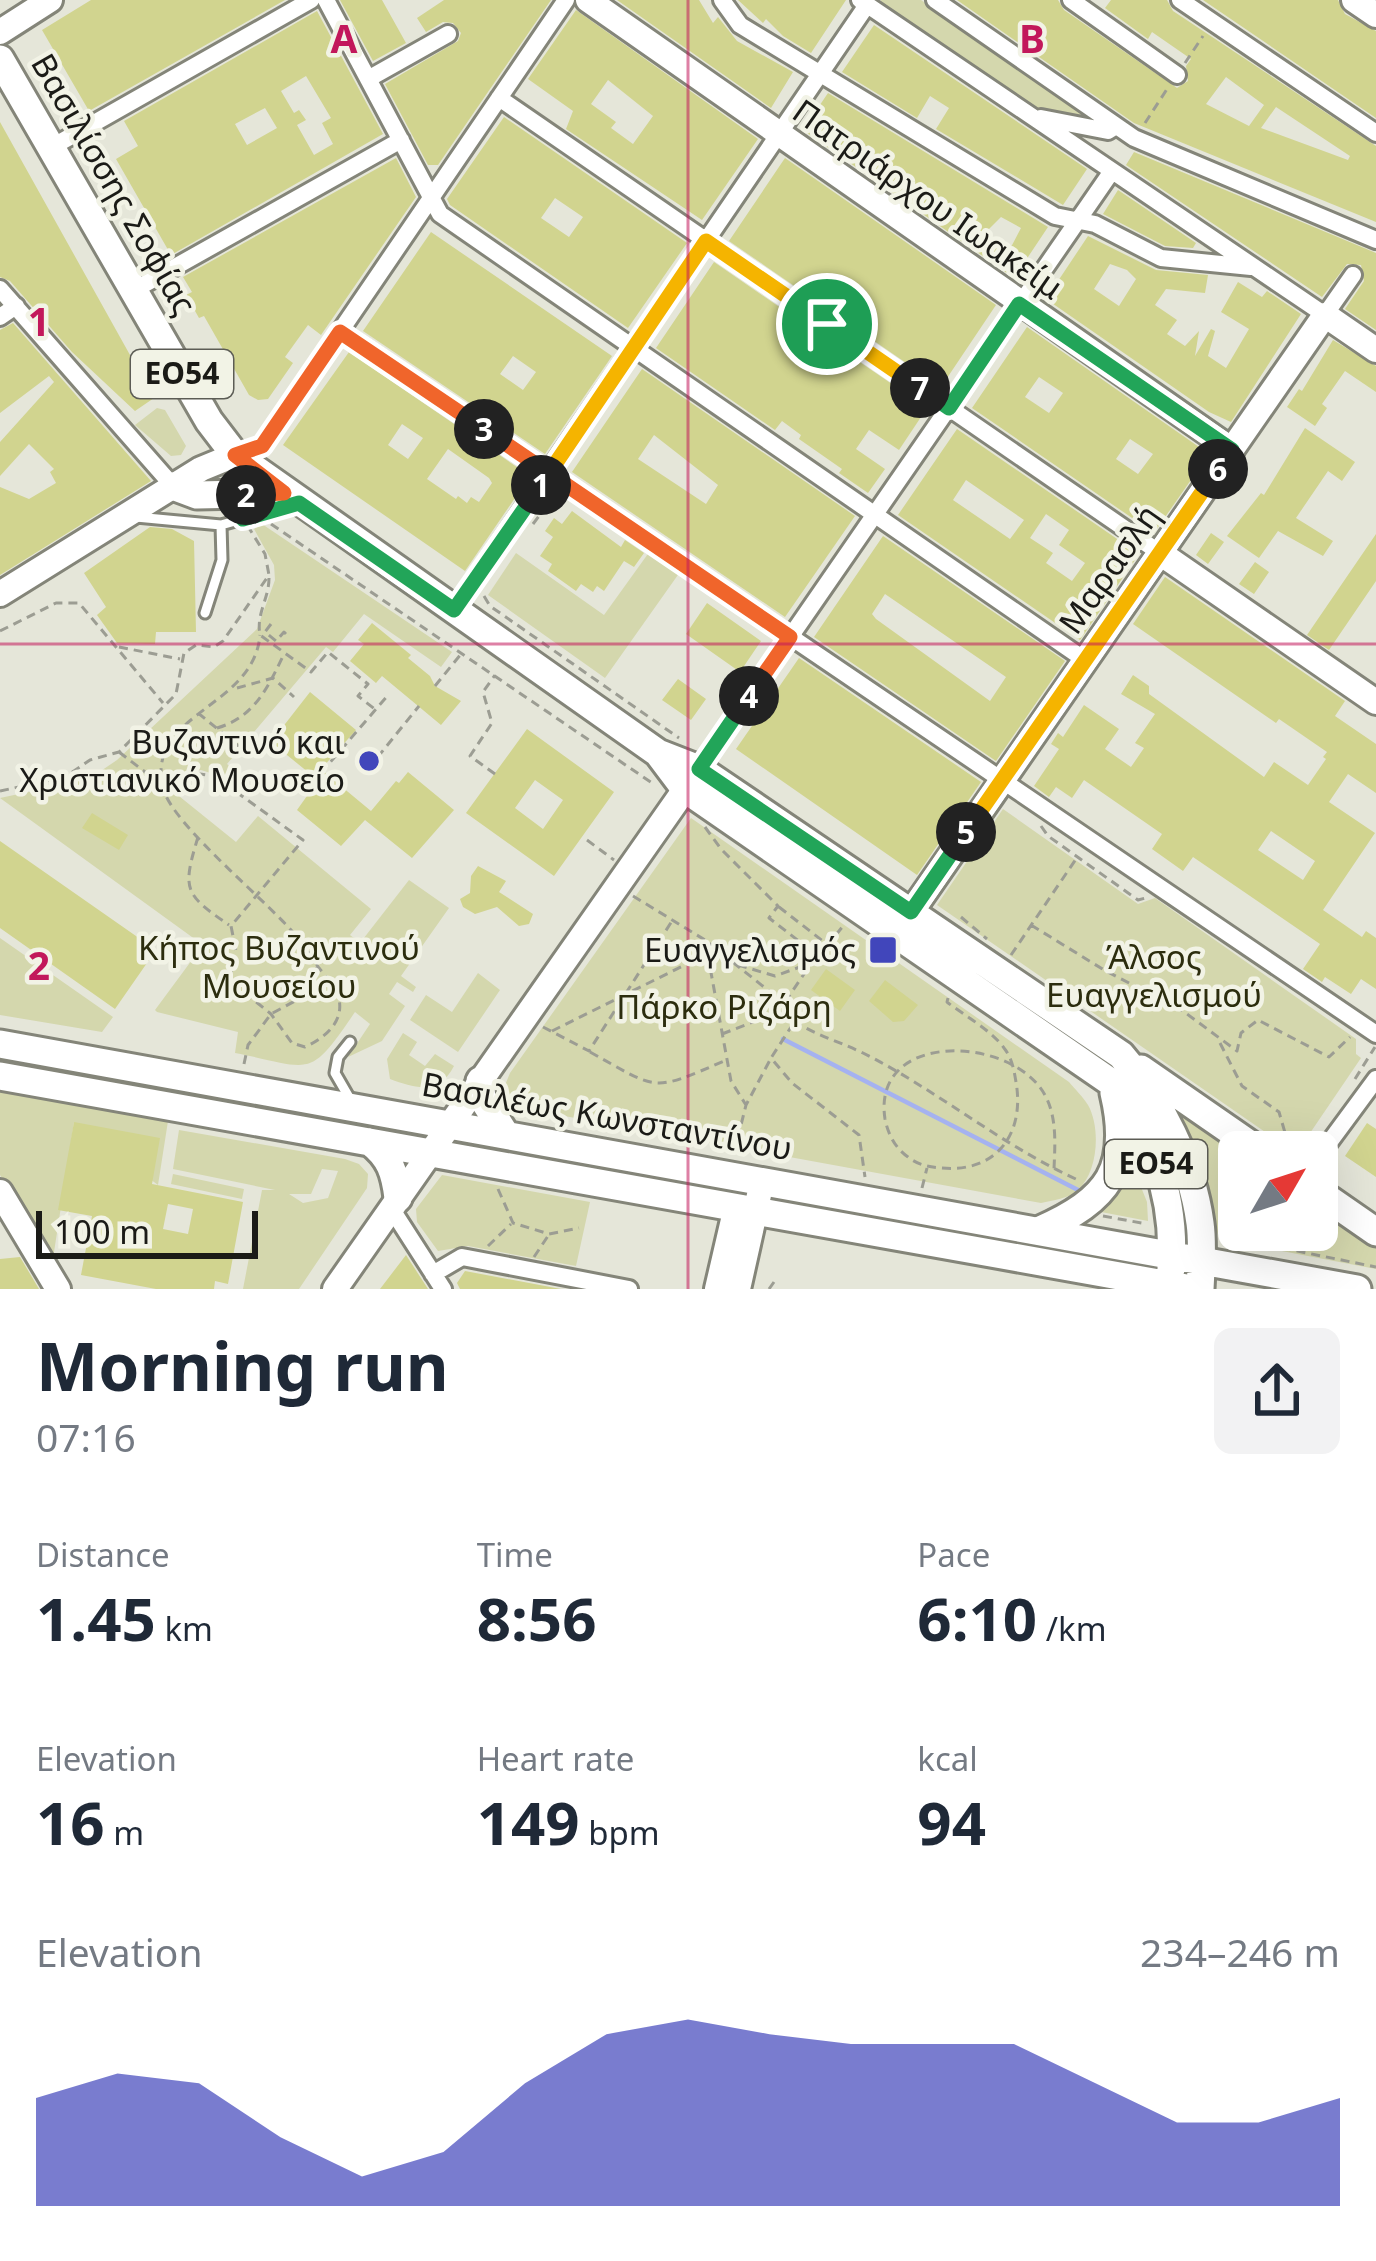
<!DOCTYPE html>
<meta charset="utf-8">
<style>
body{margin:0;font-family:"Noto Sans",sans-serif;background:#f2f2f3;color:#1f2937;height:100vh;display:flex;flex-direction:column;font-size:45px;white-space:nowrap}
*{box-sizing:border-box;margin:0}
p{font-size:39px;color:#747a83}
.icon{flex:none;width:66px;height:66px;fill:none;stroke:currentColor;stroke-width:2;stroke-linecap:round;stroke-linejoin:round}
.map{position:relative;height:1289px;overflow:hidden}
.details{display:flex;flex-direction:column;background:#fff;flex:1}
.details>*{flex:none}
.needle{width:78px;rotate:51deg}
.tools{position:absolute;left:1218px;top:1131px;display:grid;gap:24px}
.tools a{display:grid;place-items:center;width:120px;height:120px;border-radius:18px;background:#fff;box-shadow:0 12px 48px #0002;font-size:60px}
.scale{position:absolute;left:36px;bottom:30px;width:222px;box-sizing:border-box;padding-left:12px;border:6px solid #1b1b17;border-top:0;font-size:33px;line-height:42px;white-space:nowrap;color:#1b1b17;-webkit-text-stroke:9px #f2f3e6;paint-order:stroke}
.pin{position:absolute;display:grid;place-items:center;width:102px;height:102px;color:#fff;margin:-51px;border:6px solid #fff;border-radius:50%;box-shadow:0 3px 12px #0007}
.km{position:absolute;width:60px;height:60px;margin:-30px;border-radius:50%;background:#222;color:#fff;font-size:33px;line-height:60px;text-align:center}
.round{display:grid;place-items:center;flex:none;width:126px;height:126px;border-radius:18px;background:#f2f2f3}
.overview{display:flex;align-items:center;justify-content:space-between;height:204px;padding:0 36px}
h1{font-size:66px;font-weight:700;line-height:90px}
.metrics{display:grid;grid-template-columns:repeat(3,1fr);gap:18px;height:204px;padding:12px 36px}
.metrics div{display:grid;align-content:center}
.metrics b{font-size:60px;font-weight:700}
.metrics small{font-size:33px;font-weight:400}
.metrics p{font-size:33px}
.chart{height:336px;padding:24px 36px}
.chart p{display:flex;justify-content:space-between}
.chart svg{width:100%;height:216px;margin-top:12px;fill:#4146bb;opacity:.7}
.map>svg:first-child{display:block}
.green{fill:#d4d7ad;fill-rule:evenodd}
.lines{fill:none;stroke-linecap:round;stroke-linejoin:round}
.stream{stroke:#a5b2f0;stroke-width:4.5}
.building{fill:#d1d48f;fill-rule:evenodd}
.lane-casing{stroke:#848579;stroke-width:15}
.street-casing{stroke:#848579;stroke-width:22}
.secondary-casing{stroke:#848579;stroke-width:30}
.primary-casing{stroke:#848579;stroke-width:33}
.path{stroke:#9c9d93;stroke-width:3;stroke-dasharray:9 6;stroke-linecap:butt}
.lane{stroke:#fff;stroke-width:9}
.street{stroke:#fff;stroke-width:16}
.secondary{stroke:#fff;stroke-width:24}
.primary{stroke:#fff;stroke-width:27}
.split-1-casing{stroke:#fff;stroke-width:24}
.split-2-casing{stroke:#fff;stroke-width:24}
.split-3-casing{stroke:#fff;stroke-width:24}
.split-4-casing{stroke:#fff;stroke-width:24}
.split-5-casing{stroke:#fff;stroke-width:24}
.split-6-casing{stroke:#fff;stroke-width:24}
.split-7-casing{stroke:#fff;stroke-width:24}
.split-8-casing{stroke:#fff;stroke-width:24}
.split-1{stroke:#f5b400;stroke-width:15}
.split-2{stroke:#22a559;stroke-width:15}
.split-3{stroke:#f0652b;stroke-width:15}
.split-4{stroke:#f0652b;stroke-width:15}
.split-5{stroke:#22a559;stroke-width:15}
.split-6{stroke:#f5b400;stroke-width:15}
.split-7{stroke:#22a559;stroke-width:15}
.split-8{stroke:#f5b400;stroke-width:15}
.grid{fill:none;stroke:#c2185b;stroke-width:3;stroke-opacity:0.55}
.poi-dot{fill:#4146bb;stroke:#f2f3e6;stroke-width:4.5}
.labels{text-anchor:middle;stroke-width:9;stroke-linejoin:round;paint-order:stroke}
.shield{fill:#f2f3e6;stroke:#5c5c55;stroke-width:3}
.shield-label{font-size:30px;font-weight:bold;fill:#1b1b17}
.street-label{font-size:33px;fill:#1b1b17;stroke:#f2f3e6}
.poi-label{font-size:33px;fill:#1b1b17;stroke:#f2f3e6;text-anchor:end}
.park-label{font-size:33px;fill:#2c2d0e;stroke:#f2f3e6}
.grid-label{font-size:39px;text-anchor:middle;font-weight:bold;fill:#c2185b;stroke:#f2f3e6;stroke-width:9;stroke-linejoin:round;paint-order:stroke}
</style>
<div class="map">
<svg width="1376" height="1289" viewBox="0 0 1376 1289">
<rect width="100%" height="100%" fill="#e5e6d9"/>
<!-- green -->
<path class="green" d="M881,0H921L1094,119L1031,111L877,5Z
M157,408L165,410L186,446L181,455L171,456L135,425Z
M262,524L452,652L441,667L364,614L333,652L326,647L227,764L233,769L226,778L201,770L169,775V788L236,842L258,816L371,909L350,935L360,943L409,880L449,908L401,976L416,987L413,992L397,982L389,994L405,1006L382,1041L348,1057L370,1024L355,1012C308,1081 313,1068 235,1053L238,1032L157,1012L155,1010L203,945L0,798L89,779L117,760L257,629L275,580L274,565L254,529Z
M650,551L680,572L605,678L488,595L516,553L604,615Z
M1003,809L1138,904L1155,898L1356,1039V1054L1361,1058L1306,1139L1287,1147L937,905Z
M691,818L1069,1082C1075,1089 1083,1097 1088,1105C1101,1128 1098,1172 1078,1190C1068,1199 1053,1200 1041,1203L526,1109L510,1103L503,1090L510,1073Z
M0,938L113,1017L102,1032L0,1015Z
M478,973L500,990L458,1052L410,1020L426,995L452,1012Z
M403,1033L417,1042L409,1055L425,1066L435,1054L454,1066C439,1095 417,1089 390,1079L387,1059Z
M0,1089L168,1121L158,1185L74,1122L52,1265L0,1175Z
M1174,1109L1239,1152V1230H1317V1203L1376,1242V1269L1219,1239L1200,1171Z
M179,1130L345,1159L359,1164L368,1174L367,1188L299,1289H243L262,1190H275L173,1169ZM322,1169L338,1171L328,1198L303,1203L289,1194H311Z
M1129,1157L1147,1202L1148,1221L1096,1211Z
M173,1174L244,1189L242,1199L171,1184Z
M442,1175L590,1202L576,1266L468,1246L438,1251L417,1222L416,1209Z"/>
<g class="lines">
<!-- stream -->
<path class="stream" d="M783,1039L1078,1190"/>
</g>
<!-- building -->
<path class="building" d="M91,0H285L89,111L42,30Z
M340,0H382L406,43L373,61Z
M444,0H551L438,165H428L385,84L458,41L461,33L453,23L443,22L426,32L417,18Z
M617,0H699L713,23L718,17L737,41L793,72L771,108Z
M738,0H846L811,53L783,36L766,19L763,23Z
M957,0H1058L1064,10L1177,88L1188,81L1186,66L1191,59L1152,32L1148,39L1105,8L1111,0H1167L1173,11L1376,146V222L1134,123ZM1226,77L1264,105L1249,126L1206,104ZM1276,107L1350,156L1348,160L1261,128Z
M1203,0H1338L1345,14L1376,31V118Z
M576,10L758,139L702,220L566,129L573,111L528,79ZM608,80L653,116L633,144L611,128L616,122L591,104Z
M317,11L383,134L171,255L116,159L138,146L124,121ZM306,76L331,118L322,123L333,144L314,155L297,125L306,120L299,110L294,113L281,91ZM265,108L277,128L247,145L235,124Z
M874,25L1087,169L1063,205L936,129L949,108L930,96L917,118L842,72Z
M828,93L1048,227L1014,278L803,130ZM1001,217L1021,228L1010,249L985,233Z
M504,117L687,243L628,328L450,205L447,199ZM555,198L583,217L569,237L541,218Z
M0,122L154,398L135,411L72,352L10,281L0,277Z
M1134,152L1376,253V330L1345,309L1364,281L1361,265L1347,264L1322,297L1126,165Z
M396,158L416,197L321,335L308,325L285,357L293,363L268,399L258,400L249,395L204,316L199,318L186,295L192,292L183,277Z
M785,158L996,305L941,387L729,241Z
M1118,190L1196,243L1193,248L1165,246L1103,214Z
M431,232L612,356L545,454L363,331ZM513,356L536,372L523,390L500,374Z
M1088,236L1156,270L1208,275L1205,293L1166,289L1155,305L1177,320L1167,334L1185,346L1199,331L1195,356L1211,329L1215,331L1208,356L1226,368L1249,329L1221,312L1238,282L1262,297L1267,291L1301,314L1231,422L1209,412L1046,299ZM1110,264L1127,270L1136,279L1119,306L1094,289Z
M714,262L820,335L813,346L843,368L851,356L927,408L899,450L869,430L856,449L885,469L868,493L839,473L842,469L799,439L801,435L782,421L775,430L656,348Z
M13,323L151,481L0,575V487L29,499L56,483L50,472L54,469L29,444L0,476V442L54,382L49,376L0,413V330Z
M1027,327L1209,454L1154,533L972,408ZM1039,377L1063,393L1049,413L1025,397ZM1130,439L1153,454L1138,474L1116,459Z
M1333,340L1376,366V392L1345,371L1322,404L1327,408L1315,426L1287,407L1299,389L1302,391Z
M349,352L530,476L465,571L283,445ZM402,424L423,438L408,459L388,445ZM448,449L489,478L492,483L479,502L471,497L467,503L458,496L456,499L427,479Z
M642,369L855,516L785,617L572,472ZM654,435L718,485L706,504L638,459Z
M1305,428L1355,462L1342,481L1328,471L1296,518L1333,541L1323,556L1278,531L1259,558L1227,536L1261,493L1264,495Z
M957,429L1139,554L1080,640L898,515ZM966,480L1024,520L1010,539L953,500ZM1046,514L1069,530L1059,545L1085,563L1072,581L1046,563L1053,553L1030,538Z
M572,511L621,547L625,540L644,553L634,567L624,561L604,591L597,586L593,592L581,584L576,591L548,571L552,564L540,556L553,537L545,531L554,518L562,524Z
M150,527L172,529L194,541L196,632H156L155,644L117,643L97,615L106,607L84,573Z
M1211,533L1224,542L1208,564L1196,555Z
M1376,534V581L1329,650L1307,635Z
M883,536L1065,661L996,761L814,637ZM885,594L1006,677L990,701L876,619L872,614Z
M1255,562L1269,572L1254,594L1239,584Z
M1165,577L1345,701L1335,716L1376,744V793L1348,774L1329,802L1375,833L1323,910L1362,937L1366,931L1376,938V989L1361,979L1351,994L1325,977L1322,982L1303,969L1320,944L1193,857L1183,871L1152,849L1162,834L1084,780L1072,798L1056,787L1049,797L1034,786L1059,749L1051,744L1058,733L1063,737L1084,705L1119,729L1105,749L1131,767L1144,748L1135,743L1155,714L1121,694L1133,675L1149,686V694L1264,777L1274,762L1308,785L1326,759L1323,757L1327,752L1279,719L1276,723L1133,624ZM1271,831L1315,861L1303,880L1258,850Z
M707,603L761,641L740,672L686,634Z
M372,623L411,655L408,658L430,676L435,686L461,701L441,725L382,676L376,683L350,661L364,644L358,640Z
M799,658L981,782L917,875L736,749Z
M678,679L706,699L691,720L662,700Z
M310,692L356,730L314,777L271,742Z
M527,729L614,792L554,876L466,813ZM535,780L563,800L543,829L515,808Z
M324,772L371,811L396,781L399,783L408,772L454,810L412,858L365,820L341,846L297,810Z
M92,813L128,835L119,850L82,828Z
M0,841L156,950L115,1009L0,928Z
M478,866L506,881L499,892L533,914L529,924L519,926L497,907L475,914L463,907L460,899L470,893L471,876Z
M826,969L855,990L840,1011L811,990Z
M885,980L918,1005L904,1021L893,1022L869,1001Z
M74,1122L160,1138L152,1184L243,1202L228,1284L215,1281L214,1289H156L81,1275L92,1216L58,1210ZM168,1204L193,1209L188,1234L163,1229Z
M1367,1123L1376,1129V1177L1345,1156Z
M406,1255L428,1289H380Z
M20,1257L39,1289H0V1259Z
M465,1271L561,1289H460L457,1283Z"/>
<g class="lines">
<defs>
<path id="lane" d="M136,517L221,525L296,504
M205,613L222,560L221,525
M350,1042L338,1057L335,1073L350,1099"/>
<path id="street" d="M326,0L440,214L1085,660
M722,0L740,25L1055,216L1095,224L1161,258L1251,267
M860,0L1325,315L1353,275
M935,0L1134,138L1376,240
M1071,0L1177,75
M1180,0L1376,133
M368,79L448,34
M499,98L1160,553
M1041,118L1108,131L1116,126
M52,147L311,0
M0,289L173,486
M134,290L401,140
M0,317L16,306
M340,331L1376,1034
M235,455L262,446L566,0
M454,610L867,5
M699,769L1112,171
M1317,1159L1376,1079
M391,1208L443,1289
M433,1274L462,1257L629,1289"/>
<path id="secondary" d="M588,0L1232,450
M1354,0L1376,15
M0,32L50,0
M1160,553L1376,702
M0,594L201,469L235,455
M900,928L1325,315L1376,350
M0,1192L58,1289
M335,1289L695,775
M717,1289L736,1207
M738,1289L759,1195"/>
<path id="primary" d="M0,59L209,421L235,455L658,753L699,769L1121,1055C1160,1099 1192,1163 1200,1223C1203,1244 1201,1268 1200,1289
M173,486L197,495L284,493
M658,753L685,789L1112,1083C1154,1137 1176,1200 1171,1269
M0,1044L1357,1289
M1141,1069L1261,1152
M0,1076L1192,1289
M480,1081L482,1098L506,1135
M370,1142C390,1157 395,1173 398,1198
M1317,1191L1376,1232
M1040,1230C1108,1200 1132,1169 1114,1093"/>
</defs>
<!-- lane casing -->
<use href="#lane" class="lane-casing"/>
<!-- street casing -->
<use href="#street" class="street-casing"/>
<!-- secondary casing -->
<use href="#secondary" class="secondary-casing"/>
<!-- primary casing -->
<use href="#primary" class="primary-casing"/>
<!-- path -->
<path class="path" d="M1185,63L1203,36
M1145,123L1169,86
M271,524L655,785
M533,524L556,493
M269,578C269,599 256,613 260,635L311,672L328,652L368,684L358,696L376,710
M484,596L490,606L679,738
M271,624L265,632L276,641L284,632L287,635
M0,631L56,603H79L163,703
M119,647L180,659
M435,686L461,654
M237,688L273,678L294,697
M198,713L247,753
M217,728C255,717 268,687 284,654
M119,752L162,785L200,774L214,776L303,840L231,926L236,951L229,980L271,1014L292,1043L305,1047C324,1038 344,1023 339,999C336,987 326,977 319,968C312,958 306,947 298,938C270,903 172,825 163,788C145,713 254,708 260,635
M368,769L419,706
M321,773L389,694
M495,774L470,756L492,723L483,692L495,675
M0,791L65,777L90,760L119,752L176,694L184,653L196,645L214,647L223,641L269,575L265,554L249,528
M1041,826L1048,836L1138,900L1149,897
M705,827L721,849L778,906L769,918L817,955
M198,837C182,890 184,894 229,925
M587,840L614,860
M633,896L705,940L784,1003L781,1011C806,1033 834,1039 863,1053C937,1090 1001,1145 1078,1180
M779,907L828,945L843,926
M961,917L987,939
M1031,925L1104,970L1183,1011L1237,1051L1241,1033L1258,1020L1329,1057L1350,1037
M705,940L731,1081L746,1105
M1011,955L1076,859
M738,965L775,976L811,963
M1074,996L1100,994L1130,986
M948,998L947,1002C965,1016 991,1030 1004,1048C1012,1058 1014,1070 1016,1082C1025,1133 997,1173 942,1168C929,1167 918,1165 908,1157C895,1148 888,1134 885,1119C871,1029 1015,1035 1046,1097C1057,1119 1055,1145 1054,1169
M785,1002L823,946
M793,1024L771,1058L792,1083L859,1135L865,1177
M543,1027L589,1051L672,921
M552,1031L715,950
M722,1034L779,1012
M1220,1043L1242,1086L1279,1112L1290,1150
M590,1052C659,1090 650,1093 724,1061
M244,1064L248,1045L271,1014L295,1001L318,966
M1355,1079L1375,1047
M1292,1152L1307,1146
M734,1153L746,1105L770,1060
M922,1188L927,1168
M498,1189L513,1223L549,1234L579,1228
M1103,1216L1147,1224
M1223,1236L1376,1267
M488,1246L511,1224
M534,1257L548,1236
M769,1289L774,1282"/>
<!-- lane -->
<use href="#lane" class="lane"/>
<!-- street -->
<use href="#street" class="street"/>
<!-- secondary -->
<use href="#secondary" class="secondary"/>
<!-- primary -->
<use href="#primary" class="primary"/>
</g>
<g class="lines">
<defs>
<path id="split-1" d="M541,485L706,241L827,324"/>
<path id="split-2" d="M246,495L229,496L243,519L299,503L454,610L541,485"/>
<path id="split-3" d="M246,495L284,493L235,455L262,446L340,332L484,429"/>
<path id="split-4" d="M484,429L790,637L749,696"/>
<path id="split-5" d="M749,696L699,769L911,912L966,832"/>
<path id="split-6" d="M966,832L1218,469"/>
<path id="split-7" d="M920,388L949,408L1019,304L1232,450L1218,469"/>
<path id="split-8" d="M827,324L920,388"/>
</defs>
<!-- split-1 casing -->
<use href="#split-1" class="split-1-casing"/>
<!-- split-2 casing -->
<use href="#split-2" class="split-2-casing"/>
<!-- split-3 casing -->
<use href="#split-3" class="split-3-casing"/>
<!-- split-4 casing -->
<use href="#split-4" class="split-4-casing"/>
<!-- split-5 casing -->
<use href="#split-5" class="split-5-casing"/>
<!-- split-6 casing -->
<use href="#split-6" class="split-6-casing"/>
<!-- split-7 casing -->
<use href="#split-7" class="split-7-casing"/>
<!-- split-8 casing -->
<use href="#split-8" class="split-8-casing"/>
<!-- split-1 -->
<use href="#split-1" class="split-1"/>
<!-- split-2 -->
<use href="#split-2" class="split-2"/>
<!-- split-3 -->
<use href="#split-3" class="split-3"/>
<!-- split-4 -->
<use href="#split-4" class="split-4"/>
<!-- split-5 -->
<use href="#split-5" class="split-5"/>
<!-- split-6 -->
<use href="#split-6" class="split-6"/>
<!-- split-7 -->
<use href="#split-7" class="split-7"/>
<!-- split-8 -->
<use href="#split-8" class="split-8"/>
</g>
<!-- grid -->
<path class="grid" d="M688,0V1289M0,644H1376"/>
<!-- markers -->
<g class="poi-dot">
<circle cx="369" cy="761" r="12"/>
<rect x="868" y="935" width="30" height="30" rx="6"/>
</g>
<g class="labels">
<!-- shield labels -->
<g class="shield">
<rect x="131" y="350" width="102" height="48" rx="9"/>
<rect x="1105" y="1140" width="102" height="48" rx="9"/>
</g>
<g class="shield-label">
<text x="182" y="384">ΕΟ54</text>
<text x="1156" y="1174">ΕΟ54</text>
</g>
<!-- street labels -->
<g class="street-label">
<text transform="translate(114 184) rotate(60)" y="12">Βασιλίσσης Σοφίας</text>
<text transform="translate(928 199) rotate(35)" y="12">Πατριάρχου Ιωακείμ</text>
<text transform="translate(1109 569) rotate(-55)" y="12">Μαρασλή</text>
<text transform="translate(607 1116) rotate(10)" y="12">Βασιλέως Κωνσταντίνου</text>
</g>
<!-- poi labels -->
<g class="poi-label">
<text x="345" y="754">Βυζαντινό και<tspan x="345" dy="38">Χριστιανικό Μουσείο</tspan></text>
<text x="856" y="962">Ευαγγελισμός</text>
</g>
<!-- park labels -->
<g class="park-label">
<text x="279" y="960">Κήπος Βυζαντινού<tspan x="279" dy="38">Μουσείου</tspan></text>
<text x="1154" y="969">Άλσος<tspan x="1154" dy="38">Ευαγγελισμού</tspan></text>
<text x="724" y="1019">Πάρκο Ριζάρη</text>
</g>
</g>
<g class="grid-label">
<text x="344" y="53">A</text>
<text x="1032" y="53">B</text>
<text x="39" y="336">1</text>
<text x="39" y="980">2</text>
</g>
</svg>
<div class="tools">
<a><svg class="needle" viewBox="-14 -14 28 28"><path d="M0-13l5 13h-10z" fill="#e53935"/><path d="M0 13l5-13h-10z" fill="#747a83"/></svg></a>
</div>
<div class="scale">100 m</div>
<div class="pin" style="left:827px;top:324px;background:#1e9e55"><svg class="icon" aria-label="arrive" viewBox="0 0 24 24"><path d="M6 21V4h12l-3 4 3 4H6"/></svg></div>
<b class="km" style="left:541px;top:485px">1</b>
<b class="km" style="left:246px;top:495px">2</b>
<b class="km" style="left:484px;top:429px">3</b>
<b class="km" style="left:749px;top:696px">4</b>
<b class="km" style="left:966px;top:832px">5</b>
<b class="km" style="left:1218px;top:469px">6</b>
<b class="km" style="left:920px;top:388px">7</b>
</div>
<section class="details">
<div class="overview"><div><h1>Morning run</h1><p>07:16</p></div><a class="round"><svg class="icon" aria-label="share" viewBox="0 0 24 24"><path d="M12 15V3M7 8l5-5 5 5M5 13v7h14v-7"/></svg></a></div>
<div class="metrics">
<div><p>Distance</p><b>1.45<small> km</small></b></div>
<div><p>Time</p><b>8:56</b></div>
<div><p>Pace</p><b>6:10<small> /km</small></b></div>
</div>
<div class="metrics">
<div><p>Elevation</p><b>16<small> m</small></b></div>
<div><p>Heart rate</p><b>149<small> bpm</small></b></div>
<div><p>kcal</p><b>94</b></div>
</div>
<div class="chart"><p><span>Elevation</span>234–246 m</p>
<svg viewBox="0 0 160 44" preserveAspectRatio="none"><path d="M0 44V22L10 17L20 19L30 30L40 38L50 33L60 19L70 9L80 6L90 9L100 11L110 11L120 11L130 19L140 27L150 27L160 22V44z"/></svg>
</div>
</section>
